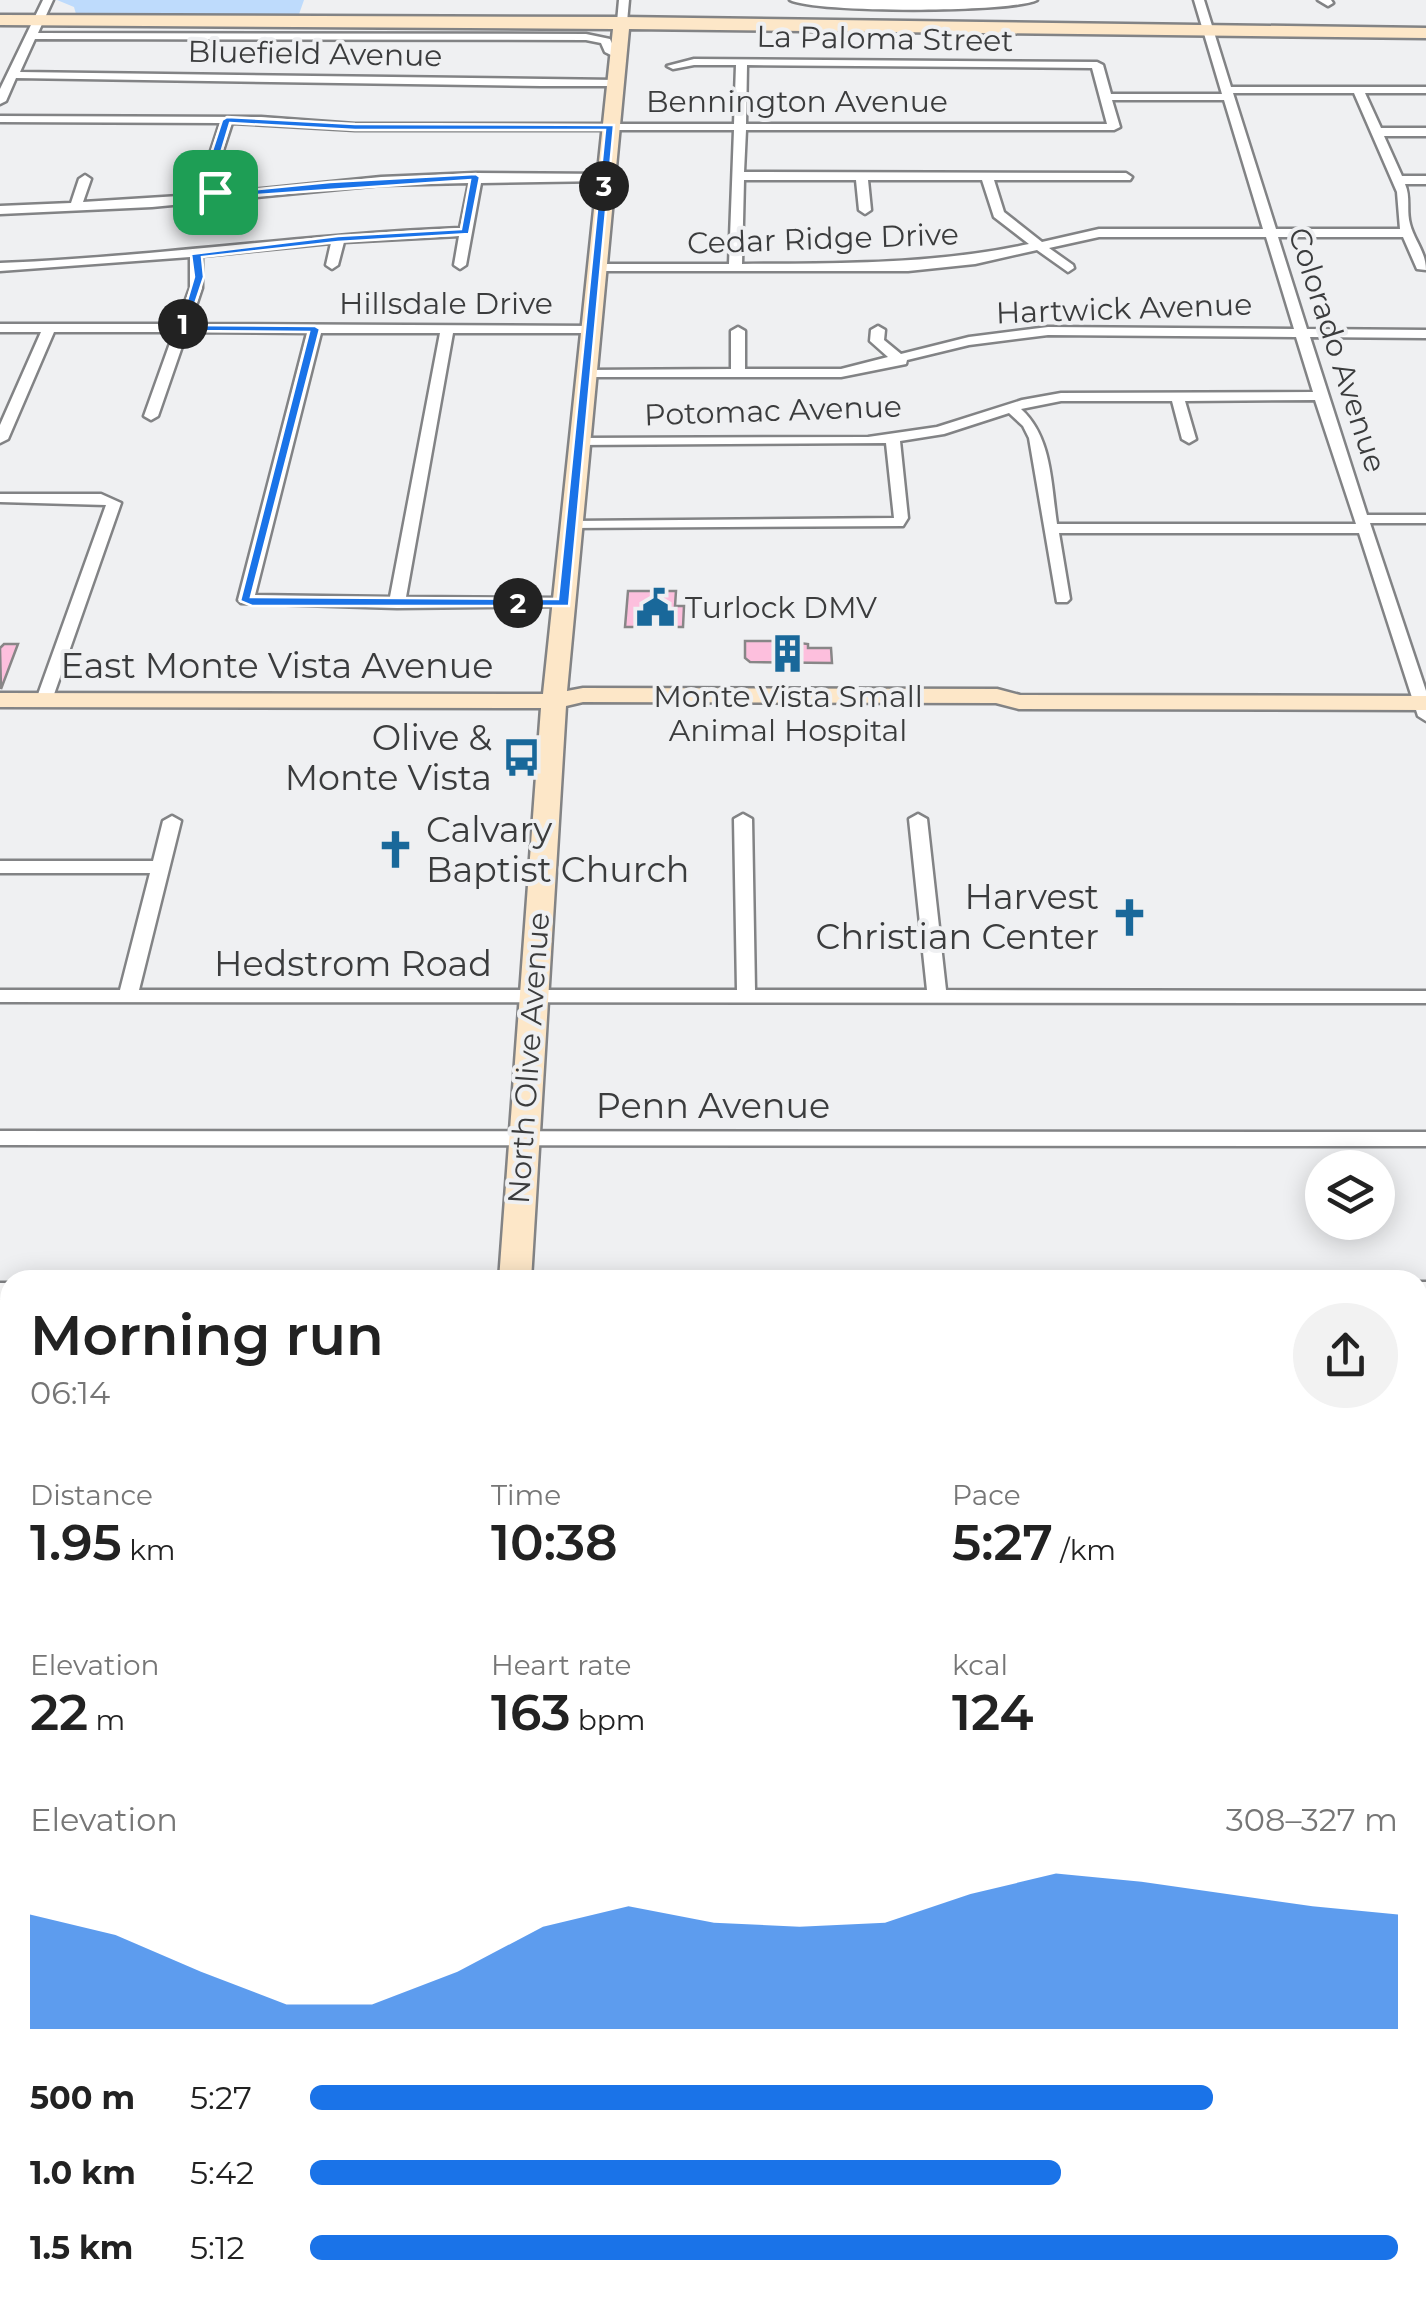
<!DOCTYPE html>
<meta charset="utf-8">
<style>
body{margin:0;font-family:Montserrat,sans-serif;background:#f2f2f2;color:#222;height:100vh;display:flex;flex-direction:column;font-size:38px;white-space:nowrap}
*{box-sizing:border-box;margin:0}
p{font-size:32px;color:#767676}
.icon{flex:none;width:55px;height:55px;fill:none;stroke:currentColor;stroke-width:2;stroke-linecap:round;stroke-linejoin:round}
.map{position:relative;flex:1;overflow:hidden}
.sheet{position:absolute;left:0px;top:1270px;width:1428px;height:1035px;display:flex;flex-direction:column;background:#fff;border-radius:30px 30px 0 0;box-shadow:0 5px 25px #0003}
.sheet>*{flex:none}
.fabs{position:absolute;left:1305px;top:1150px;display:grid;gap:20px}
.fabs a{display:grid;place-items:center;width:90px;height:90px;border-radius:50%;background:#fff;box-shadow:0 5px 25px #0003;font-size:50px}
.pin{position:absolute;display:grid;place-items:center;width:85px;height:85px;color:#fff;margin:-42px;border-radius:20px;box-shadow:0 5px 15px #0006}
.km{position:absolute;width:50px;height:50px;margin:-25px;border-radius:50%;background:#222;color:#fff;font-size:28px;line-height:50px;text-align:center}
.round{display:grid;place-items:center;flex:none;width:105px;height:105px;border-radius:52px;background:#f2f2f2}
.head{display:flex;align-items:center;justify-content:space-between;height:170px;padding:0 30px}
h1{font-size:55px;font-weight:600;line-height:75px}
.figures{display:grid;grid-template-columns:repeat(3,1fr);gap:15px;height:170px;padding:10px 30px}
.figures div{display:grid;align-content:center}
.figures b{font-size:50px;font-weight:600}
.figures small{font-size:28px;font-weight:400}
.figures p{font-size:28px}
.chart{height:280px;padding:20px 30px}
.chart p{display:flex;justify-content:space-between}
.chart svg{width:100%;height:180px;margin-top:10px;fill:#1a73e8;opacity:.7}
ul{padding:0 30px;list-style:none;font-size:32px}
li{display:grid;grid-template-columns:160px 120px 1fr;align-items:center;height:75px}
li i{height:25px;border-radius:12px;background:#1a73e8}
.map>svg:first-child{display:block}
.green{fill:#bedbfc}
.building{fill:#fdbfdd;stroke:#888687;stroke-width:2.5}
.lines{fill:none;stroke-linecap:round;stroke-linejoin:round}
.street-casing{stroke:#828385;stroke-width:5}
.secondary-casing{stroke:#828385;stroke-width:5}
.street{fill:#fff;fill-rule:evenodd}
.secondary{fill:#fde7c8;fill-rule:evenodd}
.route{fill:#1a73e8;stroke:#fff;stroke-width:2.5;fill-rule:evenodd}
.labels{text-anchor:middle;stroke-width:8;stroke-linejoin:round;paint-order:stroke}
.far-street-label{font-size:30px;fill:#3b3c3d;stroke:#eff0f2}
.far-poi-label{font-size:30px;fill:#3b3c3d;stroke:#eff0f2;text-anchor:start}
.street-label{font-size:35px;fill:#3b3c3d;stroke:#eff0f2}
.poi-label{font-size:35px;fill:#3b3c3d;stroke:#eff0f2;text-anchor:end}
</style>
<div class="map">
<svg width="1426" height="2305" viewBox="0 0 1426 2305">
<rect width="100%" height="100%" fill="#eff0f2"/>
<!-- green -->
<path class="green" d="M57,0H304L298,17L76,14L74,7Z"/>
<!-- building -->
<path class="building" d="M628,591H676L675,606H684L683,627H625Z
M745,641H783L808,644V648H831L832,663L750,662L745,658Z
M4,644H18L1,689L0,648Z"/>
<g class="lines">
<defs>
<path id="street" d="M43,0H53L38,33L586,34L610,39L614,48L625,55L615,57L605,52L601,43L586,40L35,39L20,72L616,80L622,83L616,86H541L16,78L6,101L0,104V89Z
M619,0H629L627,22L622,25L617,22Z
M790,0H1037C1012,13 815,13 790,0Z
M1194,0H1204L1231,87H1426V93H1365L1381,128H1426V136H1384L1402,176H1426V184H1405C1411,197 1406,210 1410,224C1414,240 1426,252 1426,270L1417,269L1403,237H1278L1307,329L1426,330V338L1310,337L1367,515H1426V523H1370L1426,691V721L1418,716L1359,533H1059L1070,599L1067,602H1057L1029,438L1023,426L1009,413L944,434L900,441L908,518L903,526L567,528V522L572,521L894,518L886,443L576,445L574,442L581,438L868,437L937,427L1022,400L1061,393L1313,392L1296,337L1048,335L969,345L907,360L906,364L841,377H582V371L587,370L731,369V331L738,327L745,331V369H841L888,357L870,341L871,330L878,326L885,330L884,340L901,354L969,337L1048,327L1294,329L1266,237H1099L1049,248L1073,265L1074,268L1068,272L1037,250L975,264L908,271H593L592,268L598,264H729L734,130H355L232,123L219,163L223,193L381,177L476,173L609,174V180L605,181L481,183L466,265L460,269L454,265L459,236L344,242L338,265L332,269L326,265L331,243L202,256V288L190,324L596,326L598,329L591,333H453L406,597L564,598L569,600V606L397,608L241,603L238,600L307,333L187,332L158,416L151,420L144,416L174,332H54L8,439L0,443V425L41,332H0V324H177L190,288V257L0,271V263C154,257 306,234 460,228L469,183L381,185L152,207L0,214V206L71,203L79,179L85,175L91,179L83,202L211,194L207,163L220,123L0,122V116L261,117L355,124H734L736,65H694L673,69L667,66L694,59L1097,62L1103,65L1111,94H1222ZM747,65L1092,68L1107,124H746ZM1233,93H1354L1397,192L1400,229H1276ZM1112,100H1224L1263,229H1099L1042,242L1004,212L994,180H1130L1132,177L1126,173L744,172L746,130H1114L1120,127ZM744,180H856L859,210L865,214L871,210L868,180H982L994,217L1029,244C932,265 840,263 742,264ZM321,333H440L390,597L255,595ZM1315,400L1356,524H1057C1051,484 1052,437 1021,409L1061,401H1172L1182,439L1189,443L1196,439L1185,401Z
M1318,0H1331L1333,3L1328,6Z
M0,494H101L121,503L52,700L44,705L36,700L106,505L0,502Z
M743,814L752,819L755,990H927L909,819L918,814L927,819L946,990L1426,991V1003L0,1002V990H120L150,873H0V861H153L163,821L172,816L181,821L139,990H737L734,819Z
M0,1131L1426,1132V1146L0,1145Z
M1418,1282H1426V1298H1418Z
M0,1283H10V1299H0Z
M0,1459H10V1477H0Z
M1418,1527H1426V1545H1418Z
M0,1650H10V1670H0Z
M0,1899H10V1923H0Z
M1418,1899H1426V1923H1418Z
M0,2243H10V2271H0Z"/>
<path id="secondary" d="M0,15L622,17L1426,28V38L629,29L567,691L583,688L997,689L1020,695L1426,696V710L1019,709L996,703L583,702L566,706L531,1280H499L541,708L0,707V693L543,694L613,29L0,25Z
M442,2295H486L485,2305H441Z"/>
</defs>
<!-- street casing -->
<use href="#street" class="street-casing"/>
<!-- secondary casing -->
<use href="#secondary" class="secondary-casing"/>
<!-- street -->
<use href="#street" class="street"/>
<!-- secondary -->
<use href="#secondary" class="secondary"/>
</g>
<!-- route -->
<path class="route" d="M227,117L355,124L614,125L569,606H252L240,601L309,332L178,331L194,277L191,254L338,236L461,229L470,180L213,198L208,163L222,120ZM230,123L355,130H605L558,599L251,597L320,329L315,326L188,325L204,277L202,257L338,242L469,234L480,177L476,174L330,182L220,193L218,163Z"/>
<!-- icons -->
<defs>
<symbol id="civic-bare" viewBox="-9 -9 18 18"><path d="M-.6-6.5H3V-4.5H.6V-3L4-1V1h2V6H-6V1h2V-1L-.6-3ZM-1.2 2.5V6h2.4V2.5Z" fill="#19689a" stroke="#eff0f2" stroke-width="2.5" paint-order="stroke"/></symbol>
<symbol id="building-bare" viewBox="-9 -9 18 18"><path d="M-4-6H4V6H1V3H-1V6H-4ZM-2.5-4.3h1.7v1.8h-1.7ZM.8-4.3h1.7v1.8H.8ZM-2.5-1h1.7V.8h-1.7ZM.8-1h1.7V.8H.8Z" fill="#19689a" stroke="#eff0f2" stroke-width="2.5" paint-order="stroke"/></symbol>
<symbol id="bus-bare" viewBox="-9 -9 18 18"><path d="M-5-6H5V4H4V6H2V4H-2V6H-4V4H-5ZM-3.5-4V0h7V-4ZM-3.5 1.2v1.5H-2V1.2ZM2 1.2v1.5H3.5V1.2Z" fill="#19689a" stroke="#eff0f2" stroke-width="2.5" paint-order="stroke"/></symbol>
<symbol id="church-bare" viewBox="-9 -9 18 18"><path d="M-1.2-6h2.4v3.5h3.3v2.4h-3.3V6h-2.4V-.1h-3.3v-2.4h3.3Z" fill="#19689a" stroke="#eff0f2" stroke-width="2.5" paint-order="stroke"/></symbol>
</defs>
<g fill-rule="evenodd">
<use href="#civic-bare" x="628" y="580" width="55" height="55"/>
<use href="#building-bare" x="760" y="626" width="55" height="55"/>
<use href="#bus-bare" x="494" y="730" width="55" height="55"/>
<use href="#church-bare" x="368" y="822" width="55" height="55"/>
<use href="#church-bare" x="1102" y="890" width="55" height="55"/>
</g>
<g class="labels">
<!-- far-street labels -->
<g class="far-street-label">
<text transform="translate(885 39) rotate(1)" y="10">La Paloma Street</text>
<text transform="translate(315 54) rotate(1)" y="10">Bluefield Avenue</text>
<text x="797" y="112">Bennington Avenue</text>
<text transform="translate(823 239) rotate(-2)" y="10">Cedar Ridge Drive</text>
<text x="446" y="314">Hillsdale Drive</text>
<text transform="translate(1124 309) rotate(-2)" y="10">Hartwick Avenue</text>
<text transform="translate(1337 350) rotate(72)" y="10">Colorado Avenue</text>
<text transform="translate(773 411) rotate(-2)" y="10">Potomac Avenue</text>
<text transform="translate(529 1058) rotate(-86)" y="10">North Olive Avenue</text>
</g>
<!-- far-poi labels -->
<g class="far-poi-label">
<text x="685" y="618">Turlock DMV</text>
<text x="788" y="707" text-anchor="middle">Monte Vista Small<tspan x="788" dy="34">Animal Hospital</tspan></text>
</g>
<!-- street labels -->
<g class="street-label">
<text x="277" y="678">East Monte Vista Avenue</text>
<text x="353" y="976">Hedstrom Road</text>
<text x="713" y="1118">Penn Avenue</text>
</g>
<!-- poi labels -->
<g class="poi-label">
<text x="492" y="750">Olive &amp;<tspan x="492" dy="40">Monte Vista</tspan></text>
<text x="426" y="842" text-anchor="start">Calvary<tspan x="426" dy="40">Baptist Church</tspan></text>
<text x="1099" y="909">Harvest<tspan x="1099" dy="40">Christian Center</tspan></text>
</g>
</g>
</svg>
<div class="fabs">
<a><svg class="icon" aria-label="layers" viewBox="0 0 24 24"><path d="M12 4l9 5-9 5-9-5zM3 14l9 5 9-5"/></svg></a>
</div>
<div class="pin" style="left:215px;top:192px;background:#1e9e55"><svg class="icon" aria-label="arrive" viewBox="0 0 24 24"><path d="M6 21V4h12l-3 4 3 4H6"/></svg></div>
<b class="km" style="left:183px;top:324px">1</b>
<b class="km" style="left:518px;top:603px">2</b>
<b class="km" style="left:604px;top:186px">3</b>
<section class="sheet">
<div class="head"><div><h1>Morning run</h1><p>06:14</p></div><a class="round"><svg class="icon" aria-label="share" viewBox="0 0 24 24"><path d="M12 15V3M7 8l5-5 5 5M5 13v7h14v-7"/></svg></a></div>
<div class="figures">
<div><p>Distance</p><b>1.95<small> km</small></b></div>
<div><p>Time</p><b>10:38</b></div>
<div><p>Pace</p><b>5:27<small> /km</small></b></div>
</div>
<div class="figures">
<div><p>Elevation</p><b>22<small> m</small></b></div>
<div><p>Heart rate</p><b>163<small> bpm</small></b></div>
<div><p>kcal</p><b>124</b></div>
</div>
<div class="chart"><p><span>Elevation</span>308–327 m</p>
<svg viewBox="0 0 160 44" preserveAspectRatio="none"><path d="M0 44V16L10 21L20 30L30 38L40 38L50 30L60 19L70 14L80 18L90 19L100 18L110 11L120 6L130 8L140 11L150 14L160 16V44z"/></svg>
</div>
<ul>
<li><b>500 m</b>5:27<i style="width:83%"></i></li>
<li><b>1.0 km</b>5:42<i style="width:69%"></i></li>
<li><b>1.5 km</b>5:12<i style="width:100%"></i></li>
</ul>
</section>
</div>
